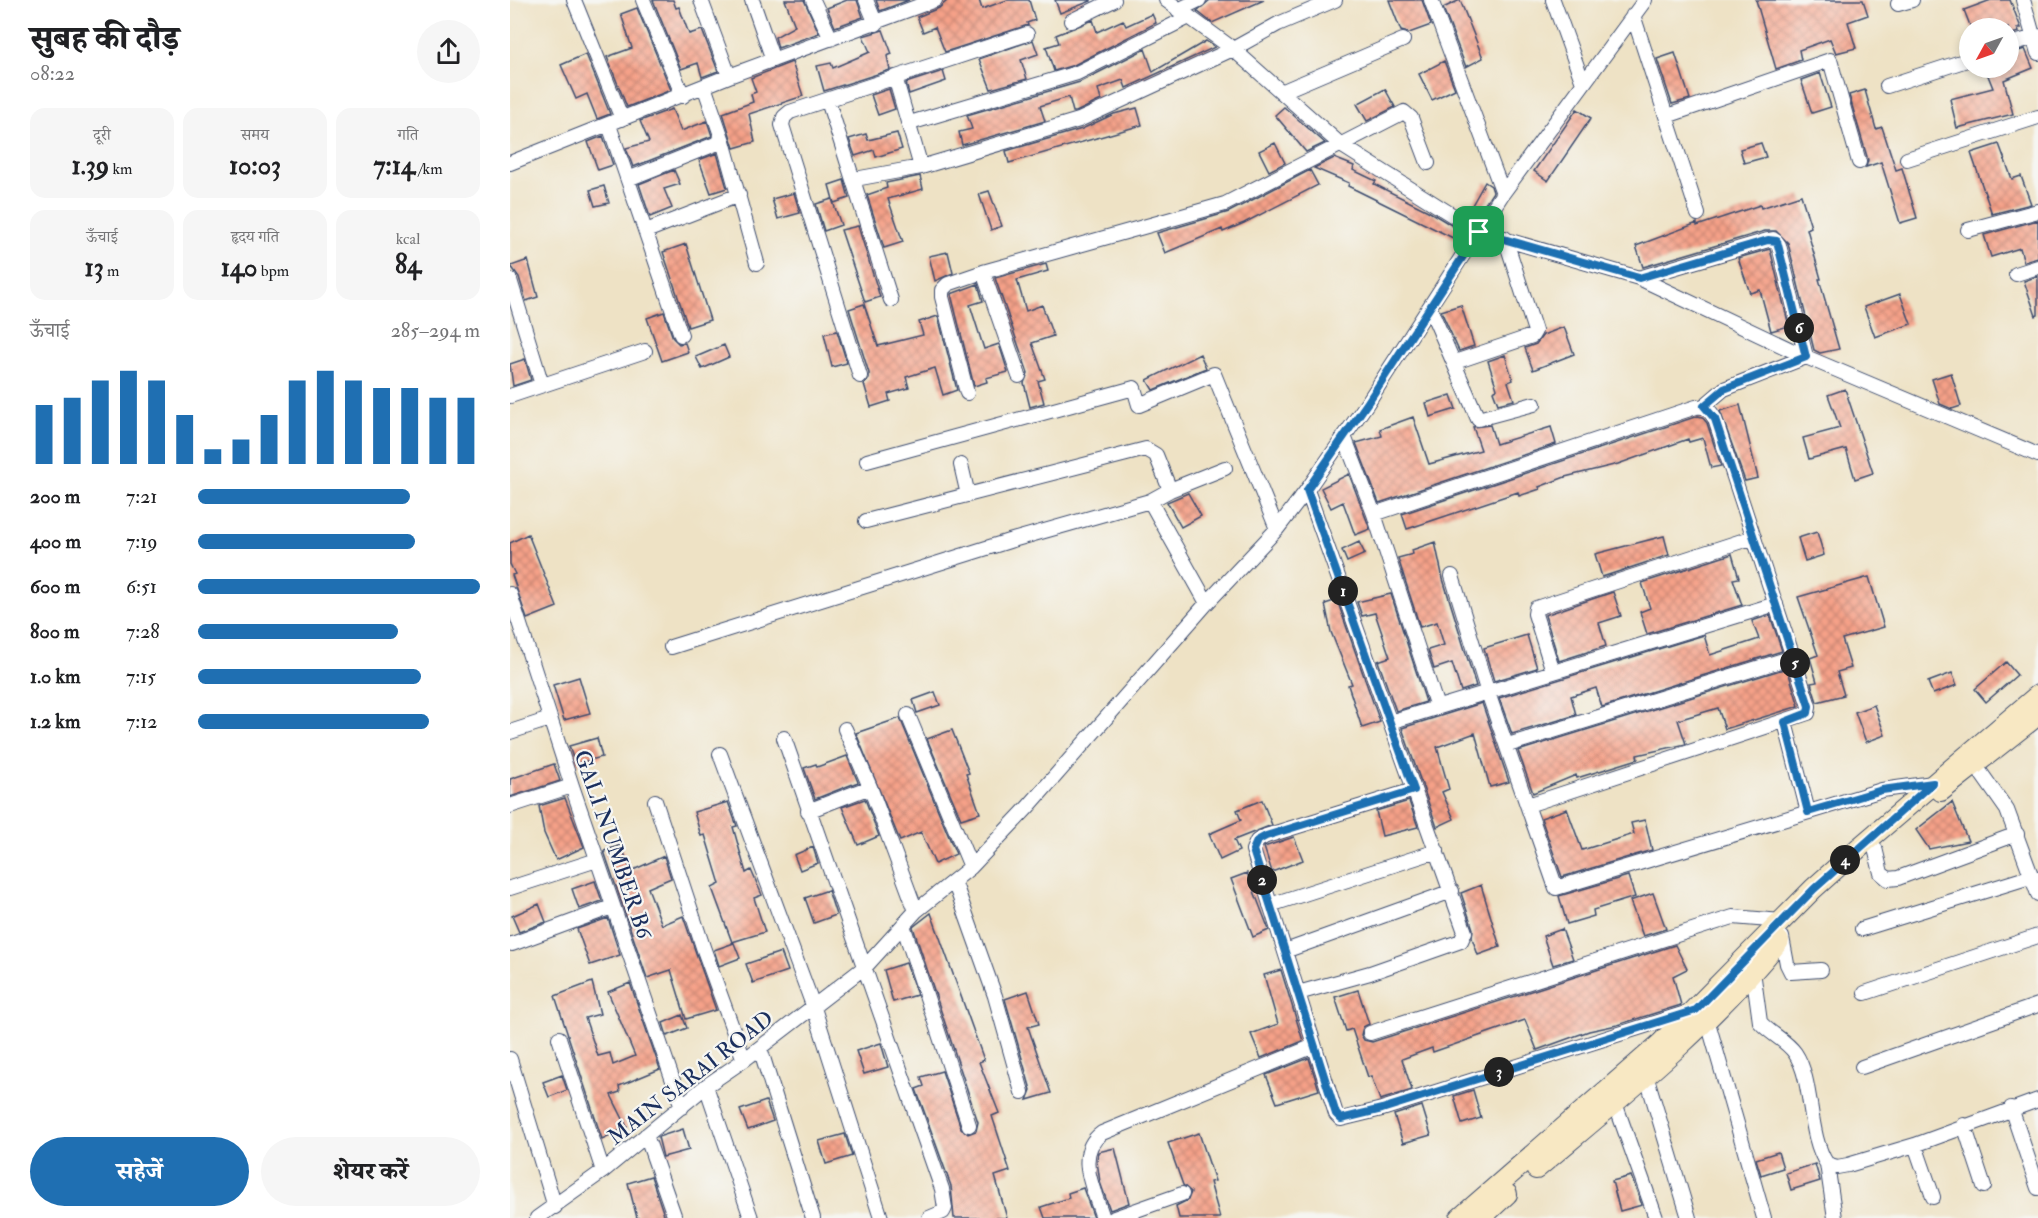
<!DOCTYPE html>
<html lang="hi">
<meta charset="utf-8">
<style>
body{margin:0;font-family:"IM FELL Double Pica","Noto Serif Devanagari",serif;background:#f6f6f6;color:#202124;height:100vh;display:flex;flex-direction:column;font-size:22px;white-space:nowrap}
*{box-sizing:border-box;margin:0}
p{font-size:20px;color:#757577}
.icon{flex:none;width:33px;height:33px;fill:none;stroke:currentColor;stroke-width:2;stroke-linecap:round;stroke-linejoin:round}
.map{position:relative;flex:1;overflow:hidden}
.panel{display:flex;flex-direction:column;background:#fff;width:510px}
.panel>*{flex:none}
.needle{width:39px;rotate:230deg}
.controls{position:absolute;left:1449px;top:18px;display:grid;gap:12px}
.controls a{display:grid;place-items:center;width:60px;height:60px;border-radius:50%;background:#fff;box-shadow:0 3px 9px #0003;font-size:30px}
.pin{position:absolute;display:grid;place-items:center;width:51px;height:51px;color:#fff;margin:-26px;border-radius:12px;box-shadow:0 3px 9px #0006}
.km{position:absolute;width:30px;height:30px;margin:-15px;border-radius:50%;background:#222;color:#fff;font-size:16px;line-height:30px;text-align:center}
.round{display:grid;place-items:center;flex:none;width:63px;height:63px;border-radius:32px;background:#f6f6f6}
.summary{display:flex;align-items:center;justify-content:space-between;height:102px;padding:0 30px}
h1{font-size:33px;font-weight:800;line-height:45px}
.stats{display:grid;grid-template-columns:repeat(3,1fr);gap:9px;height:102px;padding:6px 30px}
.stats div{display:grid;align-content:center;border-radius:15px;background:#f6f6f6;text-align:center}
.stats b{font-size:26px;font-weight:800}
.stats small{font-size:16px;font-weight:400}
.stats p{font-size:16px}
.chart{height:168px;padding:12px 30px}
.chart p{display:flex;justify-content:space-between}
.chart svg{width:100%;height:108px;margin-top:6px;stroke:#1f6fb2;stroke-width:6}
.button{display:flex;gap:12px;margin-top:auto;padding:12px 30px}
.button a{flex:1;height:69px;border-radius:36px;background:#1f6fb2;color:#fff;font-size:24px;font-weight:800;line-height:69px;text-align:center}
.button a+a{background:#f6f6f6;color:#202124}
ul{padding:0 30px;list-style:none;font-size:20px}
li{display:grid;grid-template-columns:96px 72px 1fr;align-items:center;height:45px}
li i{height:15px;border-radius:8px;background:#1f6fb2}
main{display:flex;flex:1;min-height:0}
.map>svg:first-child{display:block}
.building{fill:url(#building-cross-hatch)}
.lines{fill:none;stroke-linecap:round;stroke-linejoin:round}
.street-casing{stroke:#3b4a6d;stroke-width:16}
.secondary-casing{stroke:#3b4a6d;stroke-width:22}
.street{stroke:#fff;stroke-width:14}
.secondary{stroke:#f8e8c3;stroke-width:20}
.route-casing{stroke:#fff;stroke-width:12}
.route{stroke:#1f6fb2;stroke-width:8}
.labels{text-anchor:middle;stroke-width:4.5;stroke-linejoin:round;paint-order:stroke}
.street-label{font-size:22px;fill:#1b2f5e;stroke:#f6f6f2}
</style>
<main>
<section class="panel">
<div class="summary"><div><h1>सुबह की दौड़</h1><p>08:22</p></div><a class="round"><svg class="icon" aria-label="share" viewBox="0 0 24 24"><path d="M12 15V3M7 8l5-5 5 5M5 13v7h14v-7"/></svg></a></div>
<div class="stats">
<div><p>दूरी</p><b>1.39<small> km</small></b></div>
<div><p>समय</p><b>10:03</b></div>
<div><p>गति</p><b>7:14<small> /km</small></b></div>
</div>
<div class="stats">
<div><p>ऊँचाई</p><b>13<small> m</small></b></div>
<div><p>हृदय गति</p><b>140<small> bpm</small></b></div>
<div><p>kcal</p><b>84</b></div>
</div>
<div class="chart"><p><span>ऊँचाई</span>285–294 m</p>
<svg viewBox="0 0 160 44" preserveAspectRatio="none"><path d="M5 44V20M15 44V17M25 44V10M35 44V6M45 44V10M55 44V24M65 44V38M75 44V34M85 44V24M95 44V10M105 44V6M115 44V10M125 44V13M135 44V13M145 44V17M155 44V17"/></svg>
</div>
<ul>
<li><b>200 m</b>7:21<i style="width:75%"></i></li>
<li><b>400 m</b>7:19<i style="width:77%"></i></li>
<li><b>600 m</b>6:51<i style="width:100%"></i></li>
<li><b>800 m</b>7:28<i style="width:71%"></i></li>
<li><b>1.0 km</b>7:15<i style="width:79%"></i></li>
<li><b>1.2 km</b>7:12<i style="width:82%"></i></li>
</ul>
<div class="button"><a>सहेजें</a><a>शेयर करें</a></div>
</section>
<div class="map">
<svg width="1528" height="1218" viewBox="0 0 1528 1218">
<defs>
<pattern id="building-cross-hatch" width="8" height="8" patternUnits="userSpaceOnUse" patternTransform="scale(1.5)"><rect width="8" height="8" fill="#f6a188"/><path d="M0 0l8 8M0 8l8-8" fill="none" stroke="#c68472"/></pattern>
</defs>
<rect width="100%" height="100%" fill="#f6f6f2"/>
<filter id="ink" filterUnits="userSpaceOnUse"><feTurbulence type="fractalNoise" baseFrequency=".0167" numOctaves="2"/><feDisplacementMap in="SourceGraphic" scale="12" xChannelSelector="R" yChannelSelector="G"/><feConvolveMatrix kernelMatrix="1 2 1 2 8 2 1 2 1" color-interpolation-filters="sRGB"/></filter>
<filter id="wash" filterUnits="userSpaceOnUse"><feTurbulence type="fractalNoise" baseFrequency=".008" numOctaves="4" result="noise"/><feDisplacementMap in="SourceGraphic" scale="24" xChannelSelector="R" yChannelSelector="G"/><feGaussianBlur stdDeviation="1.35" result="paint"/><feColorMatrix in="noise" values="0 0 0 0 0 0 0 0 0 0 0 0 0 0 0 0 0 1.4 0 .05"/><feComposite in="paint" operator="in"/></filter>
<g filter="url(#wash)">
<rect width="100%" height="100%" fill="#eee2c5"/>
<g id="blocks">
<!-- building -->
<path class="building" d="M143,0H163L166,8L169,7L179,34L192,30L208,71L192,77L188,63L171,69Z
M275,0H294L309,33L268,48L265,37L285,26Z
M337,0H347L353,17L325,27L317,8Z
M366,0H399L370,11Z
M438,0H469L472,9L497,0H519L525,20L517,23L518,25L435,52L425,27L413,32L407,17L429,8Z
M545,0H581V1L550,13Z
M700,0H754L702,23L687,11Z
M879,0H912L921,25L899,33L891,31Z
M950,0L973,58L956,67L933,8Z
M1246,0H1353L1358,15L1338,22L1346,48L1326,53L1320,39L1289,50L1291,60L1266,69Z
M1481,0H1500L1511,28H1507L1509,32L1498,35V28H1461L1454,10Z
M127,8L161,90L117,107L97,57L122,48L111,14Z
M642,14L646,23L564,65L544,71L536,47L549,43L546,35L583,20L587,32L613,20L616,26Z
M373,30L382,54L377,56L380,70L314,91L307,66L321,63L323,68L360,52L353,36Z
M523,40L528,54L511,60L517,79L481,89L469,59Z
M696,41L705,47L616,88L613,80L588,89L591,100L566,112H563L559,97L530,106L535,121L452,145L449,132L462,129L457,115L570,82L635,49L643,72Z
M1515,49L1523,68L1494,80L1503,114L1447,128L1440,99L1483,88L1475,68H1498V54Z
M1165,53L1180,99L1162,104L1147,59Z
M76,54L100,114L87,119L77,94L66,99L51,65Z
M934,61L945,89L922,100L909,74Z
M282,62L293,96L239,114L245,142L224,148L213,113L243,102L241,94L246,92L241,78Z
M433,71L436,81L399,94L396,83Z
M1310,73L1321,107L1302,113L1291,80Z
M379,89L385,109L368,115L361,95Z
M875,89L885,107L857,121L847,104Z
M1355,90L1366,129L1372,127L1386,170L1392,168L1407,218L1390,223L1371,162L1356,167L1358,160L1339,95Z
M774,107L815,143L796,152L765,115Z
M627,108L632,125L499,163L496,151L572,129L604,114Z
M162,109L171,131L197,121L202,136L123,167L116,148L139,142L130,121Z
M1067,109L1081,118L1038,181L1024,171Z
M387,133L392,149L366,157L364,150L345,156L339,139L356,134L358,140Z
M93,136L103,165L88,170L78,142Z
M765,143L775,163L759,171L749,151Z
M1251,143L1256,157L1234,163L1230,149Z
M1489,144L1502,179L1511,176L1521,204L1482,214L1461,153Z
M207,153L217,188L201,193L189,160Z
M824,158L844,166L843,170L866,181L864,184L918,211L956,234L951,242L838,186L839,183L804,168Z
M164,170L170,184L154,189L162,208L140,217L129,184Z
M800,170L808,185L734,223L713,232L712,229L655,253L647,233L719,212Z
M410,176L413,189L378,199L393,242L374,248L357,195L377,188L376,183Z
M334,180L339,198L324,203L319,185Z
M975,182L981,186L983,192L965,219L957,214Z
M94,186L99,203L85,206L80,190Z
M479,191L492,226L481,230L469,194Z
M284,193L290,213L268,219L262,199Z
M1291,195L1301,227L1297,229L1311,279H1309L1329,349L1310,353L1304,350L1278,243L1266,231H1255L1133,267L1126,246L1187,223V226L1250,205L1251,208Z
M322,199L331,225L314,231L306,204Z
M1528,220V258L1514,262L1510,248L1481,257L1474,235Z
M348,226L370,297L355,302L331,230Z
M176,244L200,320L178,327L153,252Z
M1260,249L1279,326L1261,331L1250,290L1240,293L1228,258Z
M438,252L443,273L425,281L419,256Z
M18,260L28,297L16,301L9,277L1,266Z
M536,264L538,271L507,280L516,311L532,305L543,336L522,343L535,379L528,381L534,403L520,407L514,383L518,373L485,278Z
M1528,276V315L1526,316L1514,281Z
M468,284L473,301L460,305L474,349L489,344L498,372L476,378L477,382L464,386L441,294Z
M1390,294L1401,324L1365,337L1354,307Z
M354,304L368,346L413,335L409,322L428,316L447,390L433,395L425,368L396,377L399,388L378,394L380,401L361,407L354,384L359,379V373L339,309Z
M951,305L964,346L949,351L931,311Z
M154,312L163,338L169,344L175,343L178,352L152,361L137,318Z
M1054,327L1064,354L1023,370L1015,348L1026,344L1033,335Z
M327,331L337,363L322,367L314,334Z
M214,345L219,357L192,369L186,357Z
M690,354L696,368L643,390L637,380Z
M995,355L1003,380L998,382L1004,400L988,404L983,391L987,389L978,361Z
M15,359L21,380L3,386L0,364Z
M1441,373L1451,406L1442,409L1430,404L1422,379Z
M1335,389L1363,473L1345,479L1336,449L1299,459L1293,438L1330,428L1318,395Z
M941,395L946,409L920,417L916,403Z
M1230,405L1248,478L1235,481L1210,411Z
M1188,416L1192,417L1197,423L1211,466L1201,468L1193,438L1179,442L1178,439L1108,464L1055,477L1029,487L1030,489L1009,496L1008,492L897,529L892,514Z
M903,417L919,464L971,450L963,427L980,425L986,444L1041,427L1046,444L869,503L846,443L872,436L870,429Z
M839,474L860,529L845,535L833,502L821,508L811,488Z
M678,493L691,516L671,527L657,502Z
M1307,532L1314,555L1295,561L1288,538Z
M18,534L47,607L17,619L2,575L5,574L0,564V543Z
M1154,536L1159,555L1092,577L1085,554Z
M849,542L855,554L837,562L832,550Z
M925,542L933,579L966,686L951,691L942,663L924,669L918,650L934,645L927,622L910,627L888,558L903,554L902,550Z
M1222,554L1229,578L1223,579L1232,605L1137,634L1130,612L1140,608L1132,583Z
M1359,577L1374,627L1332,639L1341,668L1327,672L1334,695L1307,702L1301,683L1307,682L1300,658L1308,655L1288,597Z
M1103,592L1111,616L1089,623L1096,646L1049,661L1035,615Z
M881,594L916,702L886,711L868,661L880,657L865,613L852,616L847,602Z
M827,600L870,722L852,728L838,685L842,684L821,632L815,604Z
M1260,615L1272,651L1092,707L1086,688L1061,696L1066,715L1002,734L989,698L1194,635L1200,655L1249,639L1242,621Z
M1017,635L1027,668L984,681L974,648Z
M1496,662L1507,675L1476,702L1465,689Z
M1277,668L1289,706L1215,729L1208,708L1168,720L1176,744L1127,755L1128,759L1067,778L1066,775L1023,793L1008,751Z
M1442,673L1447,685L1423,694L1418,682Z
M69,677L80,713L54,720L43,685Z
M425,692L430,705L407,713L403,700Z
M972,703L999,782L980,787L965,733L927,747L939,789L932,792L944,819L927,827L892,728Z
M1364,705L1375,735L1356,742L1345,712Z
M390,718L446,854L425,864L411,832L390,841L346,733Z
M442,730L459,773L456,774L470,813L451,819L417,739Z
M87,738L92,757L65,764L59,746Z
M337,756L348,782L305,799L294,768L306,764L307,767Z
M44,764L50,781L0,797V779Z
M55,798L74,847L46,860L34,833L29,806Z
M355,799L369,836L348,845L332,807Z
M752,800L762,825L724,840L729,851L710,860L699,834L731,820L727,810Z
M899,801L908,827L872,836L866,811Z
M218,802L227,826L223,827L236,873L241,870L252,895L244,898L255,932L222,942L202,888L210,884L195,835L191,836L184,812Z
M1442,802L1458,841L1419,849L1406,830Z
M1057,809L1072,850L1124,834L1121,823L1135,820L1142,850L1052,877L1031,818Z
M784,837L793,860L762,872L754,847Z
M111,845L121,871L154,856L161,878L138,888L152,925L173,916L206,1010L176,1019L161,970L137,978L94,851Z
M303,847L308,863L290,870L284,855Z
M737,873L759,930L743,937L721,879Z
M1118,876L1125,897L1083,910L1084,916L1057,924L1049,896Z
M85,881L92,901L69,909L62,889Z
M971,885L990,947L968,955L962,938L963,929L951,893Z
M318,890L326,915L304,923L295,898Z
M1143,893L1156,929L1133,936L1120,901Z
M29,904L36,922L9,932L2,916Z
M421,913L474,1060L469,1062L489,1113L482,1116L500,1171L485,1176L497,1218H444L441,1186L406,1089L414,1086L411,1077L432,1071L451,1128L458,1134L466,1131L468,1122L403,927Z
M98,918L110,955L80,965L67,929Z
M1052,929L1063,959L1043,965L1033,936Z
M224,943L230,958L209,966L204,950Z
M1165,945L1177,969L1163,976L1171,1005L1107,1025L1079,1031L1027,1050L1015,1020L923,1052L922,1048L892,1059L902,1090L870,1100L861,1076L858,1077L842,1029L836,1031L825,997L848,990L859,1024L853,1027L851,1035L854,1040L862,1042Z
M271,952L278,971L243,983L236,964Z
M396,963L407,995L383,1002L374,970Z
M771,970L793,1041L751,1058L741,1034L768,1024L754,975Z
M82,982L90,1014L75,1018L88,1056L100,1053L103,1065L125,1056L98,992L120,983L150,1069L109,1086L110,1092L101,1095L117,1127L92,1139L45,996Z
M518,991L529,1024L518,1027L541,1093L517,1100L521,1090L495,999Z
M172,1015L177,1028L157,1036L153,1023Z
M371,1043L378,1067L354,1074L346,1051Z
M799,1058L809,1090L767,1103L756,1075Z
M52,1075L57,1090L39,1097L33,1082Z
M963,1090L971,1118L952,1124L944,1096Z
M256,1101L263,1121L238,1130L230,1110Z
M912,1106L921,1135L893,1143L884,1115Z
M173,1129L179,1150L153,1157L148,1137Z
M689,1133L705,1181L700,1182L710,1218H669L666,1206L678,1200L681,1192L673,1185L658,1143Z
M335,1134L342,1156L316,1164L309,1141Z
M605,1148L619,1203L600,1210L590,1182L587,1161L588,1152Z
M1268,1152L1273,1168L1251,1175L1246,1159Z
M1305,1164L1310,1181L1281,1190L1276,1173Z
M141,1176L155,1218H127L118,1183Z
M1121,1176L1132,1205L1110,1211L1102,1181Z
M573,1188L584,1218H535L531,1207L559,1198L558,1193Z"/>
</g>
</g>
<g filter="url(#ink)">
<use href="#blocks" fill-opacity="0" stroke="#3b4a6d" stroke-width="1.5"/>
<g class="lines">
<defs>
<path id="street" d="M64,0L112,119
M133,0L173,96
M191,0L219,76
M242,0L263,60
M303,0L321,39
M356,0L366,24
M656,0L723,49L831,145L969,232L1129,278L1296,357L1528,455
M921,0L993,193
M1043,0L1073,83
M1513,0L1528,53
M1388,4L1402,0
M668,10L689,0
M1123,15L1188,214
M561,21L604,0
M1498,45L1528,36
M385,77L411,167
M194,86L213,141L247,263
M1377,86L1460,59
M771,92L893,40
M318,101L381,300
M1157,116L1320,60L1349,162
M400,123L567,73L677,18
M99,125L171,335
M1397,159L1528,117
M0,163L219,76L425,0
M118,179L213,141
M345,179L411,167L569,120L723,49L768,24L825,0
M1458,230L1528,211
M136,231L229,195
M473,272L509,376
M1506,274L1528,267
M1129,278L1258,240L1263,239L1269,245L1296,357L1214,389L1194,406
M0,280L32,385
M920,308L968,419L1024,404
M945,362L1022,336L1025,331L995,238
M350,376L272,125L274,117L280,112L517,34
M457,393L432,297V290L438,284L473,272L715,204L894,112L901,118L918,163
M0,396L135,351
M834,436L864,514L927,707
M357,461L624,388L629,405L704,374L767,529
M451,465L458,495
M640,501L697,603
M864,514L1186,407C1197,406 1200,410 1205,419L1299,706L1298,713L1018,805
M356,521L636,449L646,455L660,490
M942,576L977,690L1046,888L1372,790L1423,783
M0,594L62,786L172,1107
M161,647L499,541L640,501L660,490L715,468
M1043,671L1025,614L1026,608L1244,537
M398,715L461,867
M880,722L1266,604
M1275,722L1298,812
M335,729L360,787L406,911
M0,732L40,719
M274,738L432,1189L435,1208L433,1212L419,1218
M998,745L1283,657
M210,754L304,1008L371,1218
M1466,766L1497,810L1528,894
M904,790L756,836L747,841L743,850L826,1114L831,1119L872,1109L1179,1012
M145,801L194,950L234,1060
M0,806L62,786
M298,811L360,787
M1365,848L1371,873L1378,879L1388,878L1507,834
M444,881L485,996L512,1092
M0,888L87,860
M760,905L927,851
M393,925L459,1125
M1352,929L1523,876
M1272,937L1277,964L1281,972L1311,970
M2,944L102,907
M775,951L942,891
M1243,971L1250,1022C1260,1034 1276,1040 1285,1053C1304,1081 1297,1134 1317,1164L1327,1167L1338,1165L1405,1145L1528,1100
M788,993L860,973L951,941L955,932L797,490
M1355,993L1528,936
M1197,1019L1254,1218
M860,1033L1223,917L1272,921
M49,1038L93,1171
M250,1048L303,1218
M0,1059L45,1207
M1352,1067L1528,1005
M1131,1069L1136,1075L1179,1218
M196,1086L241,1218
M1105,1103L1146,1218
M1501,1108L1528,1188
M1454,1125L1474,1186
M136,1135L165,1218
M1405,1145L1423,1197
M1317,1164L1325,1218
M27,1218L93,1171L196,1086L234,1060L356,966L406,911L461,867L518,807L697,603L767,529L797,490L858,402L993,193L1135,0
M593,1218C585,1191 563,1154 592,1133L804,1046
M604,1218L672,1194"/>
<path id="secondary" d="M1431,791L1528,715
M1026,1169C1110,1098 1200,1027 1269,941
M950,1218L1151,1043L1303,889L1351,846L1528,695
M971,1218L997,1194"/>
</defs>
<!-- street casing -->
<use href="#street" class="street-casing"/>
<!-- secondary casing -->
<use href="#secondary" class="secondary-casing"/>
<!-- street -->
<use href="#street" class="street"/>
<!-- secondary -->
<use href="#secondary" class="secondary"/>
</g>
</g>
<g class="lines" filter="url(#ink)">
<defs>
<path id="route" d="M969,232L1129,278L1258,240L1267,241L1296,357L1214,389L1194,406L1205,419L1299,706L1298,713L1275,722L1298,812L1372,790L1423,783L1304,889L1186,1010L872,1109L831,1119L826,1114L743,850L747,841L756,836L904,790L797,490L858,402Z"/>
</defs>
<!-- route casing -->
<use href="#route" class="route-casing"/>
<!-- route -->
<use href="#route" class="route"/>
</g>
<g class="labels">
<!-- street labels -->
<g class="street-label">
<text transform="translate(104 844) rotate(71)" y="8">GALI NUMBER B6</text>
<text transform="translate(180 1077) rotate(-38)" y="8">MAIN SARAI ROAD</text>
</g>
</g>
</svg>
<div class="controls">
<a><svg class="needle" viewBox="-14 -14 28 28"><path d="M0-13l5 13h-10z" fill="#e53935"/><path d="M0 13l5-13h-10z" fill="#757577"/></svg></a>
</div>
<div class="pin" style="left:969px;top:232px;background:#1e9e55"><svg class="icon" aria-label="arrive" viewBox="0 0 24 24"><path d="M6 21V4h12l-3 4 3 4H6"/></svg></div>
<b class="km" style="left:833px;top:591px">1</b>
<b class="km" style="left:752px;top:880px">2</b>
<b class="km" style="left:989px;top:1072px">3</b>
<b class="km" style="left:1335px;top:860px">4</b>
<b class="km" style="left:1285px;top:663px">5</b>
<b class="km" style="left:1289px;top:328px">6</b>
</div>
</main>
